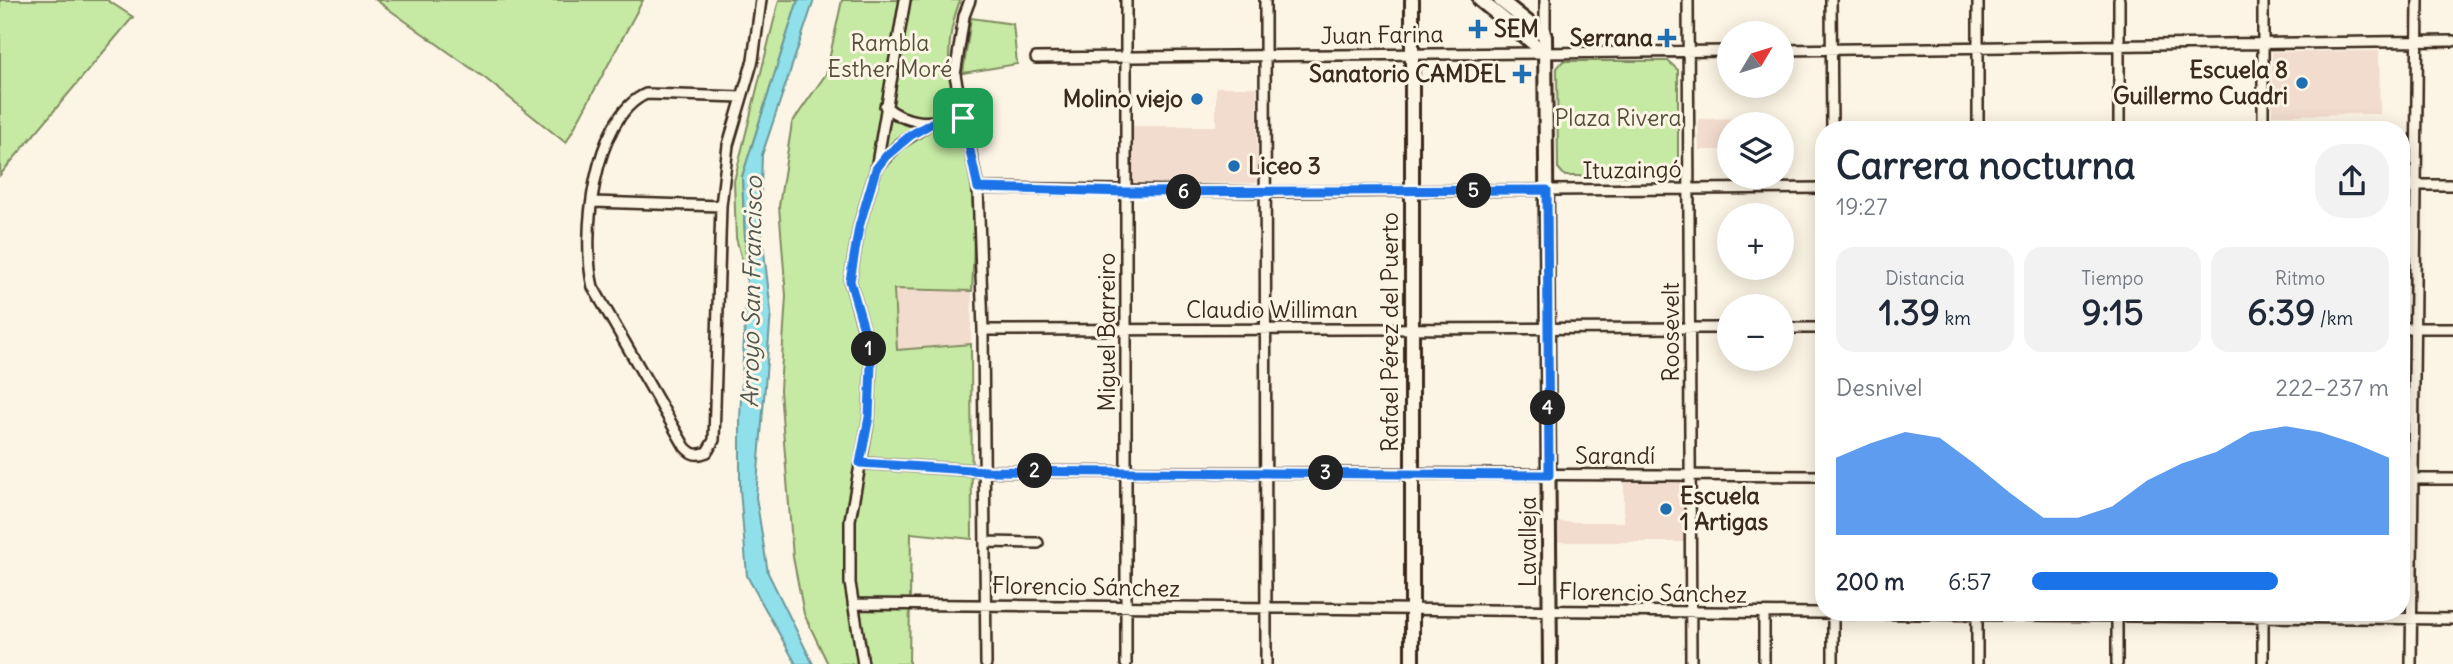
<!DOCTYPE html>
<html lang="es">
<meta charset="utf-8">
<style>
body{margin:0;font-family:Delius,sans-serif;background:#f2f2f3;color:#1f2937;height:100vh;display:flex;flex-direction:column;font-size:26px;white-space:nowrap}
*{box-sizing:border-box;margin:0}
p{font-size:23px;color:#747a83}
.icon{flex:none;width:38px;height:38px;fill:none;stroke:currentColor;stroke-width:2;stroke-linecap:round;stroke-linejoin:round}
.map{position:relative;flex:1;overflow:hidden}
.drawer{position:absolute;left:1815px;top:121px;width:595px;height:500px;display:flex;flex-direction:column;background:#fff;border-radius:28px;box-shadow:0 4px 18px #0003}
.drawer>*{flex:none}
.needle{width:46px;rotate:52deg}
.buttons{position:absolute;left:1717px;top:21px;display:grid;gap:14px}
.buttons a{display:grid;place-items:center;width:77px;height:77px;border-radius:50%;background:#fff;box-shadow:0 4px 18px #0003;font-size:35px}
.pin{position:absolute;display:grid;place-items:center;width:60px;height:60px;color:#fff;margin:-30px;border-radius:14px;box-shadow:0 4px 10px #0006}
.km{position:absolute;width:35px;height:35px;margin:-18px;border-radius:50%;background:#222;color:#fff;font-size:19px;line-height:35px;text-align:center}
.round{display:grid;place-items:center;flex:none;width:74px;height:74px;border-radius:28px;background:#f2f2f3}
.head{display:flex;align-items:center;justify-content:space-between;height:119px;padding:0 21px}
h1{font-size:38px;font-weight:700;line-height:52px}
.figures{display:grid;grid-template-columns:repeat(3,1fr);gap:10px;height:119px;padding:7px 21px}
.figures div{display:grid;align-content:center;border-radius:18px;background:#f2f2f3;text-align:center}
.figures b{font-size:35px;font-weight:700}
.figures small{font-size:19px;font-weight:400}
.figures p{font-size:19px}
.chart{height:196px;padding:14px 21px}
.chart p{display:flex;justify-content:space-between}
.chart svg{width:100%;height:126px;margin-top:7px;fill:#1a73e8;opacity:.7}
ul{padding:0 21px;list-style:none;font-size:23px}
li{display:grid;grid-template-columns:112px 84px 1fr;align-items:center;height:52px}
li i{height:18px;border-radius:9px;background:#1a73e8}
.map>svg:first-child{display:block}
.built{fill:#f2dccd}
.green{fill:#c6eaa4;stroke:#808a61;stroke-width:2}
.water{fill:#8fe0ea;stroke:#6d9798;stroke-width:2}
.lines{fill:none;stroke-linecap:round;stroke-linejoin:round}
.street-casing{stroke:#3b2a1e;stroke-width:14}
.secondary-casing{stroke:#3b2a1e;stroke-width:18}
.street{stroke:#fcf5e5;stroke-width:9}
.secondary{stroke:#fcf5e5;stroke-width:12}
.route-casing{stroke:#fff;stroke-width:14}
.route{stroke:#1a73e8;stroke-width:9}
.poi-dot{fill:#1f6fb2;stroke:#fcf5e5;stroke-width:2.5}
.labels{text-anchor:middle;stroke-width:6;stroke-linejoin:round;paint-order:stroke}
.poi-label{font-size:23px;font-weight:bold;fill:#3b2a1e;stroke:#fcf5e5;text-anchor:end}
.street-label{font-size:23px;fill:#3b2a1e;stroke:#fcf5e5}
.park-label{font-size:23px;fill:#575039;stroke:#fcf5e5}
.water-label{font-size:24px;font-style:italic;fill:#505851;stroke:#fcf5e5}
</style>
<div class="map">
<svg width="2453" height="664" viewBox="0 0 2453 664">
<rect width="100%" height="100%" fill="#fcf5e5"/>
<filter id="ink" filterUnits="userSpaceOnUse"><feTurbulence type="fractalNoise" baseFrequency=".0143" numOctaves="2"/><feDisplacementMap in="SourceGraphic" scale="14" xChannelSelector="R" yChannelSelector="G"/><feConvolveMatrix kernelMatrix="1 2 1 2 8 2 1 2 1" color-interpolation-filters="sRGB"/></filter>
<g filter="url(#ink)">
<!-- built -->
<path class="built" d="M2379,51L2380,114L2272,115V52Z
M1216,87H1257V183H1133V126H1216Z
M1761,118V124H1729V150H1699L1698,119Z
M894,288L972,291L971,344L897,350Z
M1624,480H1685V542H1557V522H1624Z"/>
<!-- green -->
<path class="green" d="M0,0H107L133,17L0,175Z
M376,0H643L566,143L486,79Z
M779,0H798L742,177L747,277L736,238L734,181Z
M842,0H960C933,70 963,116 971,184C975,219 974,256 972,291L894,289L897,350L971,344L972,539L911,533L909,664H828L804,614L793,557L780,390L786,296L779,206L792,123L826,74Z
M971,18L1013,24L1017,64L963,73Z
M1563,61H1668L1678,70V170L1671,176H1565L1558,168L1557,68Z"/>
<!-- water -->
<path class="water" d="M798,0H814L762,155L760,217L771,312L756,497L768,573L813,664H796L747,576L740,489V418L747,277L742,177Z"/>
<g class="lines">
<defs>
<path id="street" d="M970,0L964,16L955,75L978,188L983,330L986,664
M1126,0V664
M1265,0L1266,664
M1545,0V36
M1688,0L1691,664
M1831,0L1832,130
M1978,0V130
M2119,0V130
M2263,0V130
M1782,50L2453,41
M1036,58L1729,51
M742,97L646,94C593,117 581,238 593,287L685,447C692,455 697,456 707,452L714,440L721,206L728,145L753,60L761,0
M885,106C908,127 934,122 963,118
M877,167L898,145L931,123
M2401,185H2453
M978,188L1265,192L1824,188
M593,202L721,206
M1782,328H1824
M2401,328H2453
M983,330L1729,328
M861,463L986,471L1824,476
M2401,479H2453
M986,542L1038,543
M853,604L2453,619
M1833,612V664
M1977,612V664
M2117,613V664
M863,664L850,583V520L869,417L871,365L869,347L850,281L859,227L876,169L905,0
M1764,664V613
M2263,664V612
M2411,664L2418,0"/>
<path id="secondary" d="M1480,0L1545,53
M1500,0L1545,36L1550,664
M1412,664V0"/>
</defs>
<!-- street casing -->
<use href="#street" class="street-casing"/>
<!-- secondary casing -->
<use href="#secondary" class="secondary-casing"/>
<!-- street -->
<use href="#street" class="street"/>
<!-- secondary -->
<use href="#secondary" class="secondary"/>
</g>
</g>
<g class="lines" filter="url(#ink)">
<defs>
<path id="route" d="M963,118L978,188L1126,192L1547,190L1549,475L986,471L860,463L869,417L871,365L869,346L850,281L859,227L876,169L886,156L911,135L932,123Z"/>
</defs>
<!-- route casing -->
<use href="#route" class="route-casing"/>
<!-- route -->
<use href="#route" class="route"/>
</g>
<!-- markers -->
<g class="poi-dot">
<path d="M1474.5 18.5h7v7h7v7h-7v7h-7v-7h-7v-7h7z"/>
<path d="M1663.5 27.5h7v7h7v7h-7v7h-7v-7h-7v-7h7z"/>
<path d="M1518.5 63.5h7v7h7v7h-7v7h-7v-7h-7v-7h7z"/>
<circle cx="2302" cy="83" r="7"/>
<circle cx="1197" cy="99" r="7"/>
<circle cx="1234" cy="166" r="7"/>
<circle cx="1666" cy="509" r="7"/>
</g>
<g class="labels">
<!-- poi labels -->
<g class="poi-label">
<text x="1494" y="37" text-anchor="start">SEM</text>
<text x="1653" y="46">Serrana</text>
<text x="2288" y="78">Escuela 8<tspan x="2288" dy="26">Guillermo Cuadri</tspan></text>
<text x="1506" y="82">Sanatorio CAMDEL</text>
<text x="1183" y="107">Molino viejo</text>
<text x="1248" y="174" text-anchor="start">Liceo 3</text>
<text x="1680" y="504" text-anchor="start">Escuela<tspan x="1680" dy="26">1 Artigas</tspan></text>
</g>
<!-- street labels -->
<g class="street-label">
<text transform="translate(1382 35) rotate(-1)" y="8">Juan Farina</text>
<text transform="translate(1632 170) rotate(-1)" y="8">Ituzaingó</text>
<text x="1272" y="318">Claudio Williman</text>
<text transform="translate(1107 332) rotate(-90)" y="8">Miguel Barreiro</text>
<text transform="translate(1390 332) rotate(-90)" y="8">Rafael Pérez del Puerto</text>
<text transform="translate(1671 332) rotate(-90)" y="8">Roosevelt</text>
<text x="1615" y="464">Sarandí</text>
<text transform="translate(1528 542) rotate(-90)" y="8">Lavalleja</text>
<text transform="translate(1086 587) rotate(1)" y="8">Florencio Sánchez</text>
<text transform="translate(1653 593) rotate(1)" y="8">Florencio Sánchez</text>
</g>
<!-- park labels -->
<g class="park-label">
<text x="890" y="51">Rambla<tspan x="890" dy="26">Esther Moré</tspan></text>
<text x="1618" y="126">Plaza Rivera</text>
</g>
<!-- water labels -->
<g class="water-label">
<text transform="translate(752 292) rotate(-89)" y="8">Arroyo San Francisco</text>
</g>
</g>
</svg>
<div class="buttons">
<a><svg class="needle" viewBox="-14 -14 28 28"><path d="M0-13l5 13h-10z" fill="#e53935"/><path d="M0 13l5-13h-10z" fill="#747a83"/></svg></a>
<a><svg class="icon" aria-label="layers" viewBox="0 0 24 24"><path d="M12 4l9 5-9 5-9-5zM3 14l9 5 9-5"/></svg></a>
<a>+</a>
<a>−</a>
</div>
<div class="pin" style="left:963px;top:118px;background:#1e9e55"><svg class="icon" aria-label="arrive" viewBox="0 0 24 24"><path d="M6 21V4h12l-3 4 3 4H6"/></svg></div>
<b class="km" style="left:869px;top:349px">1</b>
<b class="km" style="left:1035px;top:471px">2</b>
<b class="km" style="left:1326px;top:473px">3</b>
<b class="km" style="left:1548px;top:408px">4</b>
<b class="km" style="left:1474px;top:191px">5</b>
<b class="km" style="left:1184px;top:192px">6</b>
<section class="drawer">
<div class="head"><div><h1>Carrera nocturna</h1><p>19:27</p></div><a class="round"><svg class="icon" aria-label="share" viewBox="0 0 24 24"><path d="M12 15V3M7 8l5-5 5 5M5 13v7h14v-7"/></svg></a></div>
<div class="figures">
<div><p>Distancia</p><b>1.39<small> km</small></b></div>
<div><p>Tiempo</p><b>9:15</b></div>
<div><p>Ritmo</p><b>6:39<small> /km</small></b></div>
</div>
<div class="chart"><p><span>Desnivel</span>222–237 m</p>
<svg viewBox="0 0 160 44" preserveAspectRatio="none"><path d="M0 44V17L10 12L20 8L30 10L40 19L50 29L60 38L70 38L80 34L90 25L100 19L110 15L120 8L130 6L140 8L150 12L160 17V44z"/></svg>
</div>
<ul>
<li><b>200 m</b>6:57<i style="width:69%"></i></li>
</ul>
</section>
</div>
